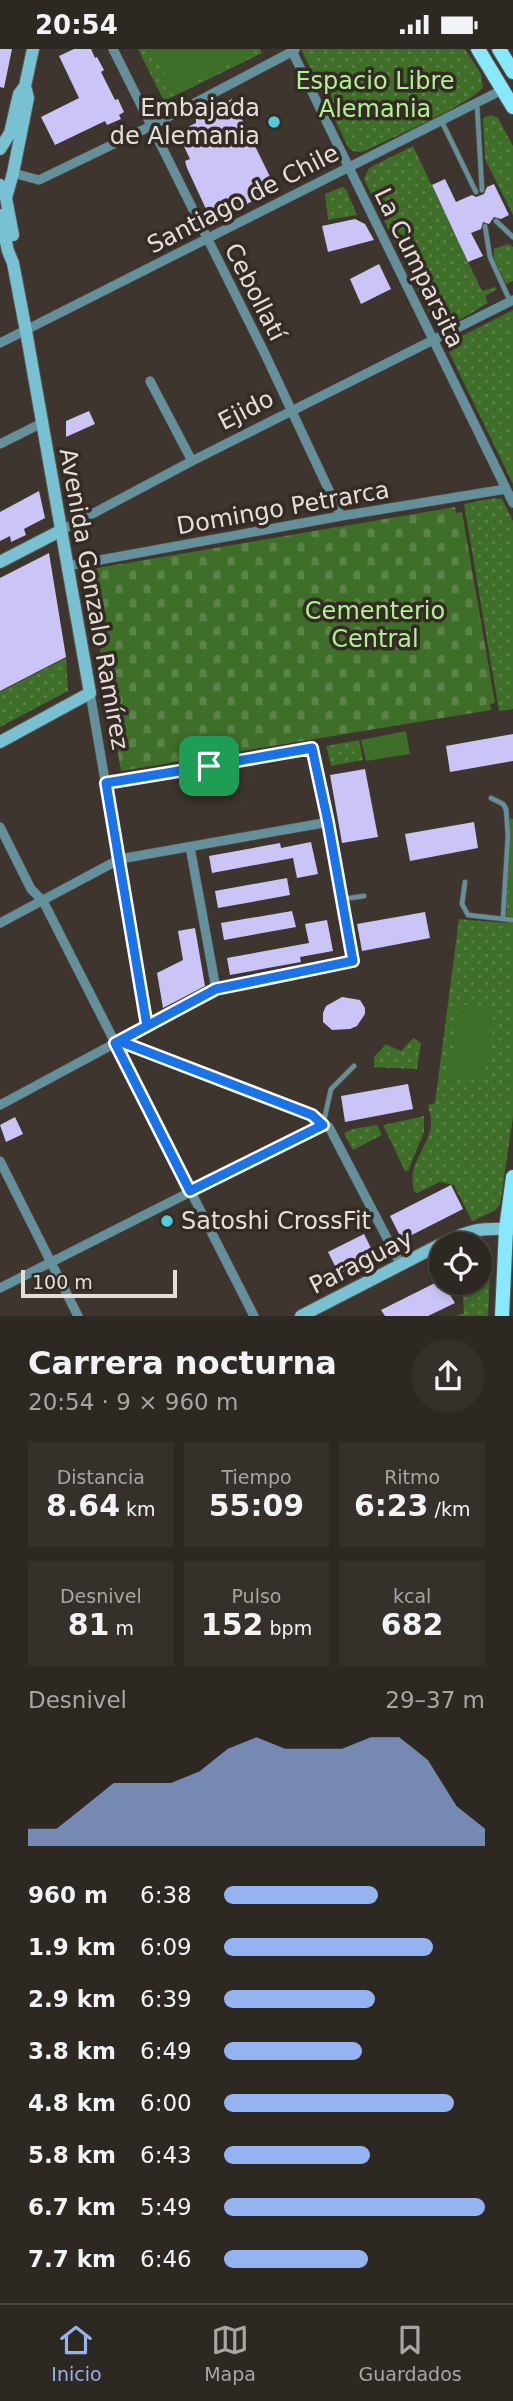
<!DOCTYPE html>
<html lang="es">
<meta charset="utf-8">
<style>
body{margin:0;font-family:"DejaVu Sans",sans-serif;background:#36302a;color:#f1f3f6;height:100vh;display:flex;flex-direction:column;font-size:26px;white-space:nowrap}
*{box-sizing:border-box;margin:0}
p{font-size:23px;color:#a7a6a5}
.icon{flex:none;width:38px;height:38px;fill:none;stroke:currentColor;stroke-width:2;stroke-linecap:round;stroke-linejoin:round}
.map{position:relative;height:1267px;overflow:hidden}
.side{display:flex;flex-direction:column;background:#2e2822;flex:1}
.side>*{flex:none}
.fabs{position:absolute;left:429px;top:1183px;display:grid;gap:14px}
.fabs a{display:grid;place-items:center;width:63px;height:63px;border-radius:50%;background:#2e2822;box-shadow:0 4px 10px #0003,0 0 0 2px #494440;font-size:35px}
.scale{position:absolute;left:21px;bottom:18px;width:156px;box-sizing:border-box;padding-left:7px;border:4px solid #e5deda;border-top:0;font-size:19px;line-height:24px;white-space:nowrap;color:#e5deda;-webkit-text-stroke:5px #342b24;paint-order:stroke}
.pin{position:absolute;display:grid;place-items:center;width:60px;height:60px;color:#fff;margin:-30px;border-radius:14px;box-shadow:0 4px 10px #0006}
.round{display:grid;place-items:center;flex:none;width:74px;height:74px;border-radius:37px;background:#36302a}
.overview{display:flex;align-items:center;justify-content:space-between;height:119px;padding:0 28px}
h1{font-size:32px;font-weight:700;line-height:52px}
.figures{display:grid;grid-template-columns:repeat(3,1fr);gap:10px;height:119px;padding:7px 28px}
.figures div{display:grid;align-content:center;border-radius:0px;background:#36302a;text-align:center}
.figures b{font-size:30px;font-weight:700}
.figures small{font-size:19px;font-weight:400}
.figures p{font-size:19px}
.chart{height:196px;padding:14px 28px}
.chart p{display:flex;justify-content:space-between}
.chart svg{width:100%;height:126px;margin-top:7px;fill:#95b2f1;opacity:.7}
ul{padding:0 28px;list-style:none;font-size:23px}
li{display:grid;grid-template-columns:112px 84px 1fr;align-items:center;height:52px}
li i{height:18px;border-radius:9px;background:#95b2f1}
.status{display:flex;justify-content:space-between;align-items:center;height:49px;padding:0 35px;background:#2e2822;direction:ltr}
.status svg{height:19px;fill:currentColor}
.tabs{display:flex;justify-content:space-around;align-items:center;height:98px;border-top:2px solid #494440;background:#2e2822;font-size:19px;color:#a7a6a5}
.tabs a{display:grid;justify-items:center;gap:4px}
.tabs .on{color:#95b2f1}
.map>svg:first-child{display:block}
.grass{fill:url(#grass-dots)}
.cemetery{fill:url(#cemetery-stones)}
.garden{fill:#3f6e29}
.building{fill:#cac5f6}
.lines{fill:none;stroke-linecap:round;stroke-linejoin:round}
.lane-casing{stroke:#5c534d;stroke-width:6}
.street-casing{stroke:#5c534d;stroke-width:10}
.secondary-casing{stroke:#5c534d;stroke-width:14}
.primary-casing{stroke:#5c534d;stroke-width:16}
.lane{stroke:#63909a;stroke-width:4.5}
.street{stroke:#63909a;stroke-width:9}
.secondary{stroke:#78c1d3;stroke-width:12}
.primary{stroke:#87e8fe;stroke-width:14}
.route-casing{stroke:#fff;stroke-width:14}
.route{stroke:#1a73e8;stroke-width:9}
.poi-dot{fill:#53cbdb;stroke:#342b24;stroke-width:2.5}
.labels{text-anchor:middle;stroke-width:7;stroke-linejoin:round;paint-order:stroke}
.park-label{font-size:24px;fill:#aef292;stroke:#342b24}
.poi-label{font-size:24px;fill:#e5deda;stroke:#342b24;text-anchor:end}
.street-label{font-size:24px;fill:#e5deda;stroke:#342b24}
</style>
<div class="status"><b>20:54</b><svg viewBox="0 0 49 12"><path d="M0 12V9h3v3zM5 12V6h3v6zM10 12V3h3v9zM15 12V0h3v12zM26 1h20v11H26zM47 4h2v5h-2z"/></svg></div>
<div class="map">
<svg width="513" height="1267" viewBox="0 0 513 1267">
<defs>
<pattern id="grass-dots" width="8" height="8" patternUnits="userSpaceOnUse" patternTransform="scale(1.75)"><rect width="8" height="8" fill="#3f6e29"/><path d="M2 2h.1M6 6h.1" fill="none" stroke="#5b8247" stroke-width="1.8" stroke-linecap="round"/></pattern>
<pattern id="cemetery-stones" width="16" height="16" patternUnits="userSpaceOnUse" patternTransform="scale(1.75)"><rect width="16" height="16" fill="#3f6e29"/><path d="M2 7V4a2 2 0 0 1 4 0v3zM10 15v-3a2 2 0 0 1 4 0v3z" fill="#5b8247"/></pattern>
</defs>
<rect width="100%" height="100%" fill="#3e352e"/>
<!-- grass -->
<path class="grass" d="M138,0H260L262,4L164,52Z
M301,0H465L481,25L483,38C474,53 390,90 369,100C360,104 352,105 347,96Z
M491,66L498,69L513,97V166L485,110L483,69Z
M413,97L482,242L495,238L497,240L485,247L488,254C473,262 447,284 432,270L364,130L369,119Z
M342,138L346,140L357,166L328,171L325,145Z
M508,195L513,198V232L506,235L494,210V200Z
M513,261V435L449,303L454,291Z
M494,449L502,450L513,472V660L499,662L464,455Z
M66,609L68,642L0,678V643Z
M359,691L363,711L331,717L326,697Z
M510,769L513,770V1068L500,1156L494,1162L472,1172L454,1136L440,1133L417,1144L414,1142C407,1116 426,1102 431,1078C432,1071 429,1063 428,1056L435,1054L459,870L506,874Z
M413,989L421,994L417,1020L374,1018V1008L386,995L401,1002Z
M424,1067V1083L408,1122H405L383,1076Z
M377,1076L382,1086L353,1101L344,1084L353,1080Z
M484,1191L491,1200L488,1267H456L464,1264L462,1234H480V1195H472Z"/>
<!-- cemetery -->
<path class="cemetery" d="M455,458L456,464L462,463L495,654L490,655L491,661L121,722L86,521Z"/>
<!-- garden -->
<path class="garden" d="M152,0H243L246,6L173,42Z
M406,682L410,705L366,712L361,691Z
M459,955L494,960L484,1032L449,1027Z"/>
<!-- building -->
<path class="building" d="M0,0H12L4,39L0,38Z
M74,0H91L95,9L97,8L104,21L101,23L115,51L118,50L124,63L119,66L121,70L107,76L105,72L55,96L41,68L79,49L59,7Z
M232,50L276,140L212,173L187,119L185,112L190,110L177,83L196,74V69Z
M445,130L456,153L472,146L476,148L484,145L487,138L494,135L509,166L501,170L494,168L489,175L483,173L481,180L471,184L483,207L468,213L432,136Z
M355,170L365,175L374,191L328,203L322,177Z
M379,215L391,240L361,255L350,230Z
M89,362L95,375L66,388V372Z
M39,442L45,469L24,480L26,486L11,493L10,487L0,492V463Z
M49,504L66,608L0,642V529Z
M513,685V712L450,723L446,697Z
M365,720L378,788L342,794L330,726Z
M474,773L478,799L410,812L405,785Z
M311,793L318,825L297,829L293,809L212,824L209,807L280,794L281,799Z
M287,829L290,846L218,859L215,842Z
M292,862L296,878L224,891L221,874Z
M425,863L430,889L362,902L357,875Z
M327,871L333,902L300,908L301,913L230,926L227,909L309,894L305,875Z
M195,879L205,937L163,959L157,924L183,911L178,882Z
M342,948L360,951L365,959V965L357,977L350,980L332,981L323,973V964L326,957Z
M408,1035L413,1060L345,1073L341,1047Z
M15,1068L23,1085L6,1093L0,1076Z
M451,1136L463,1160L402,1191L390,1167Z
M364,1185L375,1207L339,1225L328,1203Z
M441,1231L455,1254L428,1267H385L381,1261Z"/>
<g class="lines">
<defs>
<path id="lane" d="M477,55L482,141
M442,73L476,143
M496,172L513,188
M485,177L490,208L510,252
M491,749L503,755L506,760L508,786L503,869
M465,833L462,855L468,866L513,871
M343,850L364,847
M323,1076L331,1040L354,1017"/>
<path id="street" d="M113,0L265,305L341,467
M291,0L513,454
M13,124L39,131L151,77L295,1
M0,294L504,40
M150,332L192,412
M0,395L42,374
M60,482L192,412L513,251
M67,517L341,467L506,440
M90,644L147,977
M0,778L31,840L43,852L254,1267
M190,798L216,940
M0,874L120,810L329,773
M119,992L312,1066L323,1076L329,1078L401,1216
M0,1056L216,940L353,912L329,773L312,699L106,734
M0,1112L78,1267
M0,1239L323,1076"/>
<path id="secondary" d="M0,100L10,84L19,45L25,37L33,0
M0,136L6,149L13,186
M6,149L13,124L28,49L25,37
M0,166L8,202L13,214L26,282L90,644L0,693
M0,513L60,482
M441,1195C471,1180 480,1179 513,1180
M301,1267L441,1195"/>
<path id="primary" d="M478,0L513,58
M499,0L513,23
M502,1267L506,1180L513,1128"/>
</defs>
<!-- lane casing -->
<use href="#lane" class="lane-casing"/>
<!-- street casing -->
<use href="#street" class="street-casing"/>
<!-- secondary casing -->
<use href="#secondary" class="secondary-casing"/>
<!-- primary casing -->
<use href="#primary" class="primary-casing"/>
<!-- lane -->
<use href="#lane" class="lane"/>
<!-- street -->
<use href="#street" class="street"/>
<!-- secondary -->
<use href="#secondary" class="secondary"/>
<!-- primary -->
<use href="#primary" class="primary"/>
</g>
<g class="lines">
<defs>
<path id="route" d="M209,717L106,734L147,977L119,992L115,994L190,1142L323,1076L312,1066L119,992L216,940L353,912L328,773L312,699L209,717"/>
</defs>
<!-- route casing -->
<use href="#route" class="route-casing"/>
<!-- route -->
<use href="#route" class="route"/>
</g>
<!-- markers -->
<g class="poi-dot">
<circle cx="274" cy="73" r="7"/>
<circle cx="167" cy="1172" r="7"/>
</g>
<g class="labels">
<!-- park labels -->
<g class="park-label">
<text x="375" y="40">Espacio Libre<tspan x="375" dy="28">Alemania</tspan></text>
<text x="375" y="570">Cementerio<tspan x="375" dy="28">Central</tspan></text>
</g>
<!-- poi labels -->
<g class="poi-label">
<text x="260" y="67">Embajada<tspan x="260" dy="28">de Alemania</tspan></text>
<text x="181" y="1180" text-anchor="start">Satoshi CrossFit</text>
</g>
<!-- street labels -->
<g class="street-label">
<text transform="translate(243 150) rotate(-27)" y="8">Santiago de Chile</text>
<text transform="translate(419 219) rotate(64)" y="8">La Cumparsita</text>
<text transform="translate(255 243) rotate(63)" y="8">Cebollatí</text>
<text transform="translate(246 361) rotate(-27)" y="8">Ejido</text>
<text transform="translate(283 459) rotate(-10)" y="8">Domingo Petrarca</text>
<text transform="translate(94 550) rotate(80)" y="8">Avenida Gonzalo Ramírez</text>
<text transform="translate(361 1213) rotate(-27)" y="8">Paraguay</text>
</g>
</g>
</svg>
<div class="fabs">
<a><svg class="icon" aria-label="locate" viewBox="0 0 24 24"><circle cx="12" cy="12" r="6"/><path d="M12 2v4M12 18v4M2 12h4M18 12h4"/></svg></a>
</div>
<div class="scale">100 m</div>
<div class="pin" style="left:209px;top:717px;background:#1e9e55"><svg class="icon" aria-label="arrive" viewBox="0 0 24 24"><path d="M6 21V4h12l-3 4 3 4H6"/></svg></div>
</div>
<section class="side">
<div class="overview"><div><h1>Carrera nocturna</h1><p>20:54 · 9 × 960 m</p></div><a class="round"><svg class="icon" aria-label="share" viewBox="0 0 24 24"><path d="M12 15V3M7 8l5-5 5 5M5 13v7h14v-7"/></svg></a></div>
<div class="figures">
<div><p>Distancia</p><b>8.64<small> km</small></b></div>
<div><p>Tiempo</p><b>55:09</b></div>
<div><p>Ritmo</p><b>6:23<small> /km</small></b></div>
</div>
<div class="figures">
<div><p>Desnivel</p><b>81<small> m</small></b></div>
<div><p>Pulso</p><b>152<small> bpm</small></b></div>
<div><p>kcal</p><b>682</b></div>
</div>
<div class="chart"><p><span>Desnivel</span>29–37 m</p>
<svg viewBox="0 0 160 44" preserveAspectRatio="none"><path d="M0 44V38L10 38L20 30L30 22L40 22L50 22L60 18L70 10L80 6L90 10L100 10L110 10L120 6L130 6L140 14L150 30L160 38V44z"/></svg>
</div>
<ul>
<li><b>960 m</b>6:38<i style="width:59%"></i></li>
<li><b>1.9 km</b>6:09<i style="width:80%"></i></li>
<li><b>2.9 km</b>6:39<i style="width:58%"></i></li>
<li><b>3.8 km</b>6:49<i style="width:53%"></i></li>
<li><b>4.8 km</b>6:00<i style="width:88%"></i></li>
<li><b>5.8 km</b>6:43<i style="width:56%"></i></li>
<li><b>6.7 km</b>5:49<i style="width:100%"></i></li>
<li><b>7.7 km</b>6:46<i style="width:55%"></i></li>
</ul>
</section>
<nav class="tabs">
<a class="on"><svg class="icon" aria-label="home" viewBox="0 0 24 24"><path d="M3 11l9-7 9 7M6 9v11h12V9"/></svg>Inicio</a>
<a><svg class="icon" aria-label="map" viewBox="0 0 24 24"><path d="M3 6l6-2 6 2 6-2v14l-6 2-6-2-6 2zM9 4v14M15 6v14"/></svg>Mapa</a>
<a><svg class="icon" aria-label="saved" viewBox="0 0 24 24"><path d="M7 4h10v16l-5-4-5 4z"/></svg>Guardados</a>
</nav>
